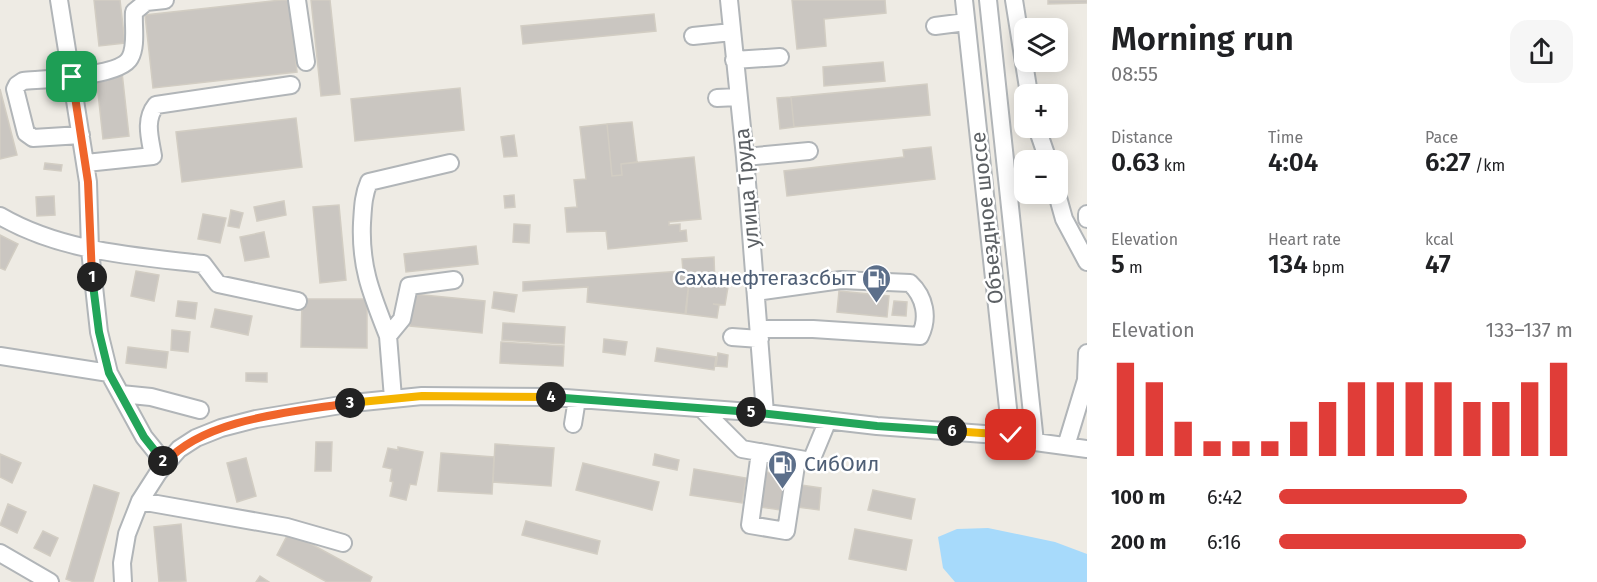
<!DOCTYPE html>
<meta charset="utf-8">
<style>
body{margin:0;font-family:"Fira Sans",sans-serif;background:#f6f6f6;color:#202124;height:100vh;display:flex;flex-direction:column;font-size:22px;white-space:nowrap}
*{box-sizing:border-box;margin:0}
p{font-size:20px;color:#757577}
.icon{flex:none;width:33px;height:33px;fill:none;stroke:currentColor;stroke-width:2;stroke-linecap:round;stroke-linejoin:round}
.map{position:relative;flex:1;overflow:hidden}
.details{display:flex;flex-direction:column;background:#fff;width:510px}
.details>*{flex:none}
.controls{position:absolute;left:1014px;top:18px;display:grid;gap:12px}
.controls a{display:grid;place-items:center;width:54px;height:54px;border-radius:12px;background:#fff;box-shadow:0 3px 15px #0003;font-size:30px}
.pin{position:absolute;display:grid;place-items:center;width:51px;height:51px;color:#fff;margin:-26px;border-radius:12px;box-shadow:0 3px 9px #0006}
.km{position:absolute;width:30px;height:30px;margin:-15px;border-radius:50%;background:#222;color:#fff;font-size:16px;line-height:30px;text-align:center}
.round{display:grid;place-items:center;flex:none;width:63px;height:63px;border-radius:18px;background:#f6f6f6}
.summary{display:flex;align-items:center;justify-content:space-between;height:102px;padding:0 24px}
h1{font-size:33px;font-weight:600;line-height:45px}
.stats{display:grid;grid-template-columns:repeat(3,1fr);gap:9px;height:102px;padding:6px 24px}
.stats div{display:grid;align-content:center}
.stats b{font-size:26px;font-weight:600}
.stats small{font-size:16px;font-weight:400}
.stats p{font-size:16px}
.chart{height:168px;padding:12px 24px}
.chart p{display:flex;justify-content:space-between}
.chart svg{width:100%;height:108px;margin-top:6px;stroke:#e03d38;stroke-width:6}
ul{padding:0 24px;list-style:none;font-size:20px}
li{display:grid;grid-template-columns:96px 72px 1fr;align-items:center;height:45px}
li i{height:15px;border-radius:8px;background:#e03d38}
main{display:flex;flex:1;min-height:0}
.map>svg:first-child{display:block}
.water{fill:#a7dafb}
.building{fill:#cac6c1;stroke:#d2cdc3;stroke-width:1.5}
.lines{fill:none;stroke-linecap:round;stroke-linejoin:round}
.minor-casing{stroke:#b1b5b8;stroke-width:20}
.minor{stroke:#fff;stroke-width:16}
.split-1-casing{stroke:#fff;stroke-width:12}
.split-2-casing{stroke:#fff;stroke-width:12}
.split-3-casing{stroke:#fff;stroke-width:12}
.split-4-casing{stroke:#fff;stroke-width:12}
.split-5-casing{stroke:#fff;stroke-width:12}
.split-6-casing{stroke:#fff;stroke-width:12}
.split-7-casing{stroke:#fff;stroke-width:12}
.split-1{stroke:#f0652b;stroke-width:8}
.split-2{stroke:#22a559;stroke-width:8}
.split-3{stroke:#f0652b;stroke-width:8}
.split-4{stroke:#f5b400;stroke-width:8}
.split-5{stroke:#22a559;stroke-width:8}
.split-6{stroke:#22a559;stroke-width:8}
.split-7{stroke:#f5b400;stroke-width:8}
.labels{text-anchor:middle;stroke-width:5;stroke-linejoin:round;paint-order:stroke}
.street-label{font-size:21px;fill:#5c6064;stroke:#fff}
.service-label{font-size:21px;fill:#4e5e75;stroke:#fff;text-anchor:end}
</style>
<main>
<div class="map">
<svg width="1087" height="582" viewBox="0 0 1087 582">
<rect width="100%" height="100%" fill="#eeebe4"/>
<!-- water -->
<path class="water" d="M988,528L1055,542L1087,554V582H955L943,568L938,537L957,529Z"/>
<!-- building -->
<path class="building" d="M94,0H120L125,43L99,46Z
M281,0H289L297,72L153,88L145,15Z
M311,0H330L340,94L321,96Z
M792,0H885L886,13L824,19L826,46L797,49Z
M1048,0H1087V3L1048,4Z
M654,14L656,31L523,44L521,26Z
M883,62L885,81L824,86L823,67Z
M122,72L129,136L103,139L96,75Z
M927,84L930,115L794,127L791,97Z
M460,88L464,130L355,141L351,99Z
M0,89L17,155L0,159Z
M791,97L794,127L780,129L777,98Z
M296,118L302,167L182,182L176,132Z
M632,122L637,162L621,164L622,175L612,176L607,124Z
M607,124L612,176L622,175L621,164L694,157L701,219L669,222V225L680,224V231L686,230L687,241L608,249L606,231L567,232L565,208L577,207L574,180L586,179L580,127Z
M514,135L517,156L504,157L501,137Z
M931,147L935,179L787,196L784,171L904,157L903,150Z
M45,163L62,165L61,171L44,169Z
M514,195L515,207L505,208L504,196Z
M54,196L55,215L37,216L36,197Z
M284,201L286,215L257,221L254,207Z
M339,205L346,280L320,283L313,207Z
M231,210L243,213L239,228L228,226Z
M203,214L226,218L220,243L198,239Z
M514,224L530,225L529,243L513,242Z
M264,232L269,257L245,261L240,237Z
M0,235L18,244L5,270L0,268Z
M476,246L478,264L406,272L404,254Z
M714,257L715,285L689,282L685,314L587,302L588,287L523,291V282L683,271L682,259Z
M136,271L159,275L154,301L131,296Z
M689,282L728,287L725,305L713,304L719,305L717,318L686,314Z
M839,291L889,296L887,317L837,312Z
M494,292L517,295L514,312L492,308Z
M413,294L485,301L482,333L410,326Z
M302,299H367V348L301,347Z
M178,301L197,303L195,319L176,316Z
M894,301L907,302L906,316L892,315Z
M215,309L252,316L248,335L211,327Z
M503,323L565,327L564,344L502,340Z
M172,330L190,332L188,352L171,350Z
M604,339L627,342L625,355L603,352Z
M501,342L564,346L563,366L500,363Z
M128,347L168,352L166,368L126,363Z
M657,348L716,357L714,370L655,361Z
M718,353L728,355L727,367L716,366Z
M246,373H267V382L246,381Z
M316,442H332L331,471H315Z
M495,444L554,448L551,486L493,482Z
M398,447L423,452L416,485L410,484L406,500L390,496L393,482L390,481L392,469L383,467L388,448L398,450Z
M441,453L494,457L492,494L438,491Z
M0,454L21,463L12,483L0,477Z
M655,454L679,460L677,470L653,465Z
M246,458L256,496L237,502L227,463Z
M583,463L659,482L652,510L576,490Z
M694,469L746,478L742,503L690,495Z
M766,472L784,475L783,483L801,485L798,503L782,501L780,510L761,507Z
M94,485L119,493L93,582H74L66,579Z
M801,485L821,488L819,510L798,507Z
M873,490L915,499L911,519L868,510Z
M8,504L26,512L17,533L0,525Z
M526,521L600,541L597,554L522,535Z
M181,524L186,581L159,582L154,527Z
M855,529L912,540L906,570L849,559Z
M43,531L58,538L50,556L34,548Z
M289,532L372,577L370,582H327L277,555Z
M260,576L269,582H256Z"/>
<g class="lines">
<defs>
<path id="minor" d="M59,0L88,182L90,250L99,332L109,373L144,437L165,463
M297,0L306,62
M729,0L745,157L765,413
M964,0L1011,436
M988,0L1035,442
M1014,0L1029,94
M935,26L966,22
M693,36L732,32
M734,60L780,57
M717,98L738,97
M1037,128L1048,160
M81,135L33,138L26,133L15,89L17,85L23,81C44,79 120,77 130,58C137,46 133,26 134,12L146,2L165,0
M745,157L809,151
M86,163L153,156C150,138 144,120 156,105L291,85
M1057,194L1064,219L1087,262
M1087,214V219
M0,216C62,252 134,256 203,264L218,284L298,301
M756,292L841,280L910,283C925,297 929,318 920,336L813,329H759
M388,336C372,295 360,268 362,223C363,208 363,196 369,182L450,163
M732,337L760,339
M0,356L109,373
M121,394L151,397L200,410
M393,398L388,336L402,319L409,286L454,280
M702,409L742,449L811,461L828,420
M573,424L577,399
M1066,446L1086,380L1087,353
M760,452L750,525L786,531L797,459
M140,501L287,527L343,543
M0,553L50,582
M123,582L122,563L127,534L140,501L158,473L179,449L196,438L221,428L256,419L353,403L422,396L552,397L765,413L877,426L1011,436L1035,442L1087,449"/>
</defs>
<!-- minor casing -->
<use href="#minor" class="minor-casing"/>
<!-- minor -->
<use href="#minor" class="minor"/>
</g>
<g class="lines">
<defs>
<path id="split-1" d="M72,77L88,182L92,277"/>
<path id="split-2" d="M92,277L99,332L109,373L144,437L163,461"/>
<path id="split-3" d="M163,461L165,463C204,418 294,412 350,403"/>
<path id="split-4" d="M350,403L422,396L551,397"/>
<path id="split-5" d="M551,397L751,412"/>
<path id="split-6" d="M751,412L877,426L952,431"/>
<path id="split-7" d="M952,431L1011,435"/>
</defs>
<!-- split-1 casing -->
<use href="#split-1" class="split-1-casing"/>
<!-- split-2 casing -->
<use href="#split-2" class="split-2-casing"/>
<!-- split-3 casing -->
<use href="#split-3" class="split-3-casing"/>
<!-- split-4 casing -->
<use href="#split-4" class="split-4-casing"/>
<!-- split-5 casing -->
<use href="#split-5" class="split-5-casing"/>
<!-- split-6 casing -->
<use href="#split-6" class="split-6-casing"/>
<!-- split-7 casing -->
<use href="#split-7" class="split-7-casing"/>
<!-- split-1 -->
<use href="#split-1" class="split-1"/>
<!-- split-2 -->
<use href="#split-2" class="split-2"/>
<!-- split-3 -->
<use href="#split-3" class="split-3"/>
<!-- split-4 -->
<use href="#split-4" class="split-4"/>
<!-- split-5 -->
<use href="#split-5" class="split-5"/>
<!-- split-6 -->
<use href="#split-6" class="split-6"/>
<!-- split-7 -->
<use href="#split-7" class="split-7"/>
</g>
<!-- icons -->
<defs>
<symbol id="fuel-pin" viewBox="-11 -11 22 30"><path d="M0 17L-7.5 6A9.5 9.5 0 1 1 7.5 6Z" fill="#5c6f8a" stroke="#fff"/><path d="M-5.5-6h7V0h2V4h1.3V-2.5L3-4.5l.8-.8L6-3V5H2.5V1h-1V6h-7ZM-4.2-4.7v3.2H.2V-4.7Z" fill="#fff"/></symbol>
</defs>
<g fill-rule="evenodd">
<use href="#fuel-pin" x="860" y="262" width="33" height="45"/>
<use href="#fuel-pin" x="766" y="448" width="33" height="45"/>
</g>
<g class="labels">
<!-- street labels -->
<g class="street-label">
<text transform="translate(747 188) rotate(-95)" y="7">улица Труда</text>
<text transform="translate(987 218) rotate(-96)" y="7">Объездное шоссе</text>
</g>
<!-- service labels -->
<g class="service-label">
<text x="856" y="285">Саханефтегазсбыт</text>
<text x="804" y="471" text-anchor="start">СибОил</text>
</g>
</g>
</svg>
<div class="controls">
<a><svg class="icon" aria-label="layers" viewBox="0 0 24 24"><path d="M12 4l9 5-9 5-9-5zM3 14l9 5 9-5"/></svg></a>
<a>+</a>
<a>−</a>
</div>
<div class="pin" style="left:72px;top:77px;background:#1e9e55"><svg class="icon" aria-label="arrive" viewBox="0 0 24 24"><path d="M6 21V4h12l-3 4 3 4H6"/></svg></div>
<div class="pin" style="left:1011px;top:435px;background:#d93025"><svg class="icon" aria-label="check" viewBox="0 0 24 24"><path d="M5 12l5 5 9-10"/></svg></div>
<b class="km" style="left:92px;top:277px">1</b>
<b class="km" style="left:163px;top:461px">2</b>
<b class="km" style="left:350px;top:403px">3</b>
<b class="km" style="left:551px;top:397px">4</b>
<b class="km" style="left:751px;top:412px">5</b>
<b class="km" style="left:952px;top:431px">6</b>
</div>
<section class="details">
<div class="summary"><div><h1>Morning run</h1><p>08:55</p></div><a class="round"><svg class="icon" aria-label="share" viewBox="0 0 24 24"><path d="M12 15V3M7 8l5-5 5 5M5 13v7h14v-7"/></svg></a></div>
<div class="stats">
<div><p>Distance</p><b>0.63<small> km</small></b></div>
<div><p>Time</p><b>4:04</b></div>
<div><p>Pace</p><b>6:27<small> /km</small></b></div>
</div>
<div class="stats">
<div><p>Elevation</p><b>5<small> m</small></b></div>
<div><p>Heart rate</p><b>134<small> bpm</small></b></div>
<div><p>kcal</p><b>47</b></div>
</div>
<div class="chart"><p><span>Elevation</span>133–137 m</p>
<svg viewBox="0 0 160 44" preserveAspectRatio="none"><path d="M5 44V6M15 44V14M25 44V30M35 44V38M45 44V38M55 44V38M65 44V30M75 44V22M85 44V14M95 44V14M105 44V14M115 44V14M125 44V22M135 44V22M145 44V14M155 44V6"/></svg>
</div>
<ul>
<li><b>100 m</b>6:42<i style="width:64%"></i></li>
<li><b>200 m</b>6:16<i style="width:84%"></i></li>
</ul>
</section>
</main>
